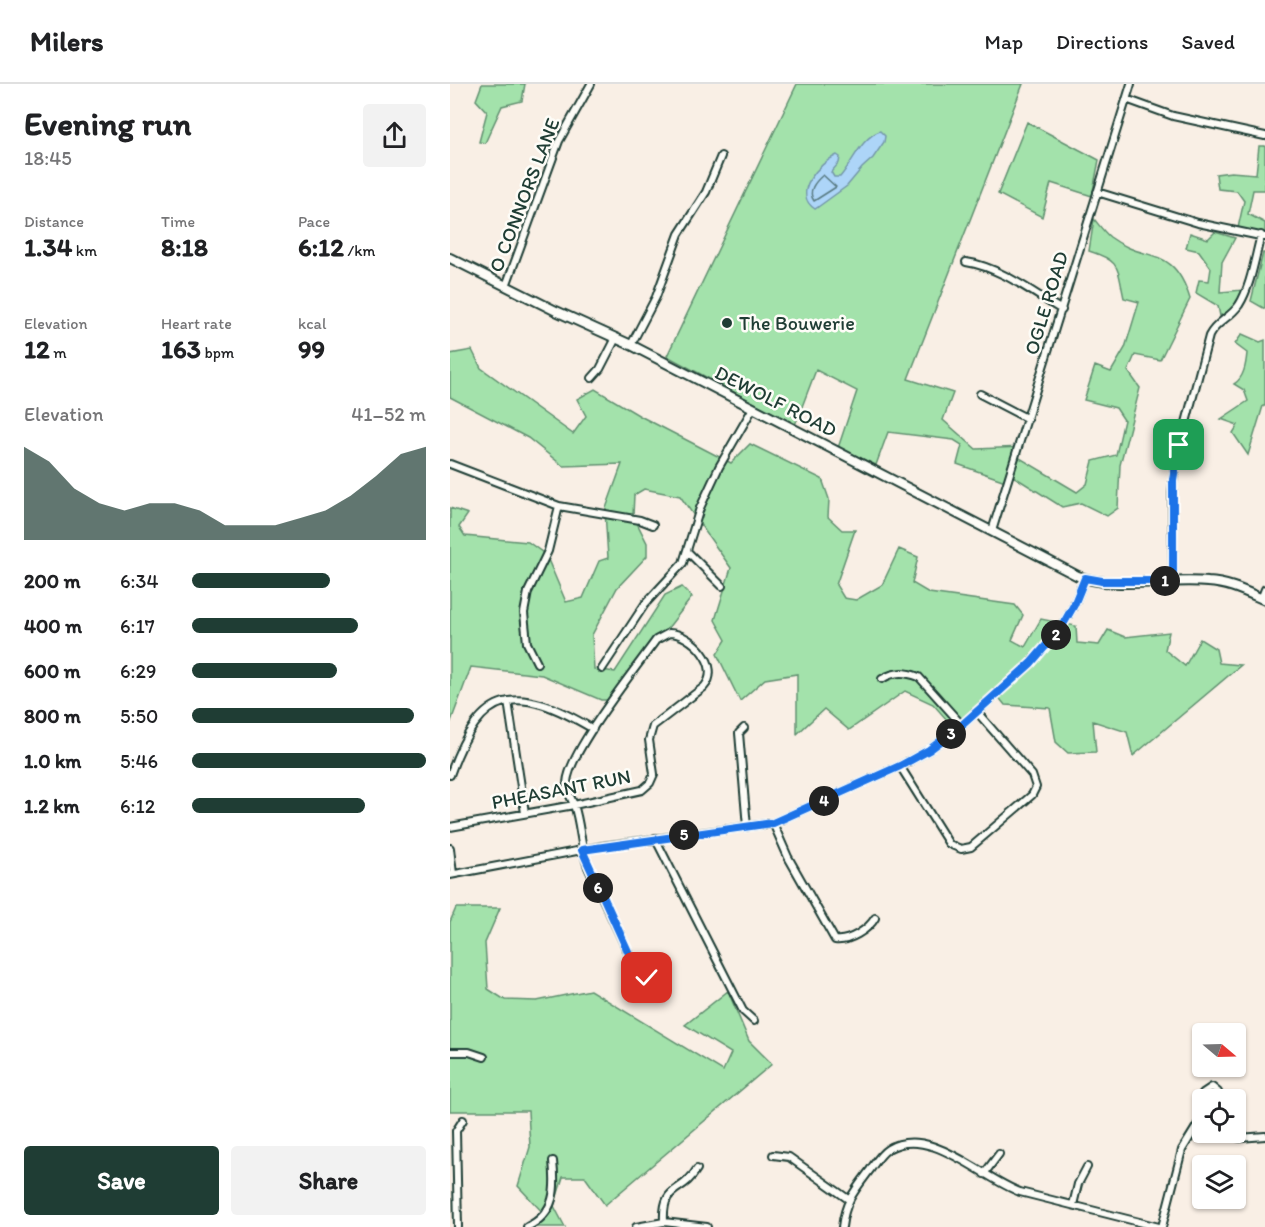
<!DOCTYPE html>
<meta charset="utf-8">
<style>
body{margin:0;font-family:Itim,sans-serif;background:#f2f2f2;color:#202124;height:100vh;display:flex;flex-direction:column;font-size:22px;white-space:nowrap}
*{box-sizing:border-box;margin:0}
p{font-size:20px;color:#757577}
.icon{flex:none;width:33px;height:33px;fill:none;stroke:currentColor;stroke-width:2;stroke-linecap:round;stroke-linejoin:round}
.map{position:relative;flex:1;overflow:hidden}
.panel{display:flex;flex-direction:column;background:#fff;width:450px}
.panel>*{flex:none}
.needle{width:39px;rotate:109deg}
.buttons{position:absolute;left:742px;top:939px;display:grid;gap:12px}
.buttons a{display:grid;place-items:center;width:54px;height:54px;border-radius:6px;background:#fff;box-shadow:0 2px 4px #0004;font-size:30px}
.pin{position:absolute;display:grid;place-items:center;width:51px;height:51px;color:#fff;margin:-26px;border-radius:12px;box-shadow:0 3px 9px #0006}
.km{position:absolute;width:30px;height:30px;margin:-15px;border-radius:50%;background:#222;color:#fff;font-size:16px;line-height:30px;text-align:center}
.round{display:grid;place-items:center;flex:none;width:63px;height:63px;border-radius:6px;background:#f2f2f2}
.summary{display:flex;align-items:center;justify-content:space-between;height:102px;padding:0 24px}
h1{font-size:33px;font-weight:800;line-height:45px}
.metrics{display:grid;grid-template-columns:repeat(3,1fr);gap:9px;height:102px;padding:6px 24px}
.metrics div{display:grid;align-content:center}
.metrics b{font-size:26px;font-weight:800}
.metrics small{font-size:16px;font-weight:400}
.metrics p{font-size:16px}
.chart{height:168px;padding:12px 24px}
.chart p{display:flex;justify-content:space-between}
.chart svg{width:100%;height:108px;margin-top:6px;fill:#1f3d34;opacity:.7}
.button{display:flex;gap:12px;margin-top:auto;padding:12px 24px}
.button a{flex:1;height:69px;border-radius:6px;background:#1f3d34;color:#fff;font-size:24px;font-weight:800;line-height:69px;text-align:center}
.button a+a{background:#f2f2f2;color:#202124}
ul{padding:0 24px;list-style:none;font-size:20px}
li{display:grid;grid-template-columns:96px 72px 1fr;align-items:center;height:45px}
li i{height:15px;border-radius:8px;background:#1f3d34}
header{display:flex;align-items:center;gap:36px;box-sizing:border-box;height:84px;padding:0 30px;background:#fff;border-bottom:2px solid #e0e0e0}
header strong{font-size:28px}
nav{display:flex;gap:33px;margin-inline-start:auto;font-size:21px}
main{display:flex;flex:1;min-height:0}
.map>svg:first-child{display:block}
.green{fill:#a3e2ab;stroke:#619070;stroke-width:1.5}
.water{fill:#add5f8;stroke:#7498aa;stroke-width:1.5}
.lines{fill:none;stroke-linecap:round;stroke-linejoin:round}
.shore{stroke:#587a82;stroke-width:1.5}
.minor-casing{stroke:#1f3d34;stroke-width:10}
.major-casing{stroke:#1f3d34;stroke-width:12}
.minor{stroke:#fdfcf7;stroke-width:6}
.major{stroke:#fdfcf7;stroke-width:8}
.route-casing{stroke:#fff;stroke-width:12}
.route{stroke:#1a73e8;stroke-width:8}
.poi-dot{fill:#1f3d34;stroke:#fdfcf7;stroke-width:2}
.labels{text-anchor:middle;stroke-width:5;stroke-linejoin:round;paint-order:stroke}
.street-label{font-size:20px;fill:#1f3d34;stroke:#fdfcf7}
.poi-label{font-size:20px;fill:#1f3d34;stroke:#fdfcf7;text-anchor:start}
</style>
<header>
<strong>Milers</strong>
<nav><a>Map</a><a>Directions</a><a>Saved</a></nav>
</header>
<main>
<section class="panel">
<div class="summary"><div><h1>Evening run</h1><p>18:45</p></div><a class="round"><svg class="icon" aria-label="share" viewBox="0 0 24 24"><path d="M12 15V3M7 8l5-5 5 5M5 13v7h14v-7"/></svg></a></div>
<div class="metrics">
<div><p>Distance</p><b>1.34<small> km</small></b></div>
<div><p>Time</p><b>8:18</b></div>
<div><p>Pace</p><b>6:12<small> /km</small></b></div>
</div>
<div class="metrics">
<div><p>Elevation</p><b>12<small> m</small></b></div>
<div><p>Heart rate</p><b>163<small> bpm</small></b></div>
<div><p>kcal</p><b>99</b></div>
</div>
<div class="chart"><p><span>Elevation</span>41–52 m</p>
<svg viewBox="0 0 160 44" preserveAspectRatio="none"><path d="M0 44V6L10 12L20 23L30 29L40 32L50 29L60 29L70 32L80 38L90 38L100 38L110 35L120 32L130 26L140 18L150 9L160 6V44z"/></svg>
</div>
<ul>
<li><b>200 m</b>6:34<i style="width:59%"></i></li>
<li><b>400 m</b>6:17<i style="width:71%"></i></li>
<li><b>600 m</b>6:29<i style="width:62%"></i></li>
<li><b>800 m</b>5:50<i style="width:95%"></i></li>
<li><b>1.0 km</b>5:46<i style="width:100%"></i></li>
<li><b>1.2 km</b>6:12<i style="width:74%"></i></li>
</ul>
<div class="button"><a>Save</a><a>Share</a></div>
</section>
<div class="map">
<svg width="815" height="1143" viewBox="0 0 815 1143">
<rect width="100%" height="100%" fill="#f9efe5"/>
<filter id="ink" filterUnits="userSpaceOnUse"><feTurbulence type="fractalNoise" baseFrequency=".0167" numOctaves="2"/><feDisplacementMap in="SourceGraphic" scale="12" xChannelSelector="R" yChannelSelector="G"/><feConvolveMatrix kernelMatrix="1 2 1 2 8 2 1 2 1" color-interpolation-filters="sRGB"/></filter>
<g filter="url(#ink)">
<!-- green -->
<path class="green" d="M32,0H75L72,17L52,22L35,59L29,58L37,28L26,16Z
M347,0H573L458,295L503,309L493,336L526,365L572,363L568,373L627,408L637,400L643,377L666,371L674,336L666,324L634,316L645,282L661,288L675,264L689,218L674,214C667,183 671,177 639,167L644,135C649,141 654,148 660,153C696,180 723,159 740,215L710,276L685,271L678,287L690,304L670,381L668,424L657,432L631,419L612,423L563,392L561,399L507,380L512,361L504,356L438,348L426,381L388,364L407,307L366,286L345,341L217,272Z
M577,38L649,76L642,112L601,99L592,133L548,110Z
M809,62H815V106H803L798,130L815,139V150L788,144L794,117L787,107L768,105L766,90L781,88L806,90Z
M765,148L785,154L772,178L770,208L793,206L783,225L770,232L768,222L746,209L749,196L759,197L761,184L749,167L736,164L740,149L758,155Z
M813,169H815V225L801,217Z
M792,250L810,258L815,256V322H813L798,371L783,349L788,341L771,335L798,317L794,306L784,300C794,294 796,280 797,269L785,260Z
M22,266L31,284L123,350L136,332L127,315L145,305L190,332L281,379L300,360L372,395L379,415L378,433L392,446H405L386,501L394,514L406,516L432,501L449,465L468,473L462,499L479,509L565,521L573,531L562,556L575,563L591,535L626,542L627,559L649,561L658,546L675,553L719,548L715,566L735,582L750,555L766,565L769,579L791,581L683,672L677,648L643,637L646,668L618,669L606,658L600,624L555,621L547,611L505,645L483,620L455,607L399,646L374,625L347,650V590L315,595L290,617L267,570L276,556L265,536L281,484L230,412L194,405L184,411L183,431L197,459V472L167,504L142,551L144,585L165,588L215,511L232,503L242,513L162,616H151L92,591L21,583L0,640V424L18,430L9,443L15,452L78,458L96,471L116,518L133,514L149,477L158,474L155,427L172,380L113,382L78,354L0,313V270Z
M6,824H50L35,859L38,905L55,916L87,917L140,906L273,987L281,969L235,941L278,907L299,957L322,980L155,1121L135,1093H113L104,1122L115,1143H82L97,1133L68,1102L80,1063L78,1027H0V838Z"/>
<!-- water -->
<path class="water" d="M430,47L435,52L434,58L423,74L412,84L397,102L368,123L365,125C341,109 369,79 387,71L390,73L389,79L381,88L384,93H390C403,78 411,54 430,47Z"/>
<g class="lines">
<!-- shore -->
<path class="shore" d="M373,91L386,103L364,117C357,107 365,98 373,91Z"/>
<defs>
<path id="minor" d="M676,15L723,32L815,52
M647,108L748,139L815,153
M516,178C550,183 583,209 612,226
M56,202L109,57L141,0
M181,261L206,213L229,150L256,108L271,72
M142,294L150,285L166,254
M530,310L578,335
M0,380L109,422L190,436L203,441
M542,447L681,0
M238,468L272,502
M723,497L722,409L725,380L759,252C766,238 780,234 789,221C801,202 805,173 811,151
M811,515L815,505
M87,579L77,559L74,529L78,508L98,467L109,422
M152,585L195,520L233,479L250,424L269,383L303,324
M432,595C445,587 455,588 469,593L512,641
M58,617L75,729
M294,644L289,649L297,743
M450,682L499,760L511,765L521,763L582,711L586,703L582,691L527,628
M0,691C31,602 67,600 143,645
M323,739L338,773L385,856C399,858 419,845 425,834
M0,743L124,721L192,706L200,699L204,690L199,656L203,642L254,603C273,582 241,549 219,549L206,556C186,584 118,669 117,699C116,707 121,713 124,721C131,741 130,762 138,783L186,885L197,894
M205,754L293,927L304,937
M0,764L3,790
M0,791L153,762L323,739L450,682L479,666L512,641L581,579L611,544L624,521L635,494
M0,968H19L34,973
M753,1017V1009L762,1003L768,1008L769,1016
M764,1048L790,1054L815,1052
M323,1071L339,1073L398,1115
M534,1090L549,1070
M623,1121L628,1100L637,1083
M214,1138C212,1099 232,1111 247,1085
M8,1143L6,1047L13,1036
M77,1143C106,1129 106,1105 103,1077
M186,1143L214,1138L257,1143
M392,1143C395,1117 405,1106 420,1086C425,1079 430,1070 438,1065C479,1040 533,1095 570,1108L709,1143
M712,1143L732,1066L753,1032"/>
<path id="major" d="M0,174L106,227L181,261L628,492C662,506 720,494 758,498C779,499 796,508 815,516"/>
</defs>
<!-- minor casing -->
<use href="#minor" class="minor-casing"/>
<!-- major casing -->
<use href="#major" class="major-casing"/>
<!-- minor -->
<use href="#minor" class="minor"/>
<!-- major -->
<use href="#major" class="major"/>
</g>
</g>
<g class="lines" filter="url(#ink)">
<defs>
<path id="route" d="M197,894L186,885L132,766L323,739L450,682L479,666L512,641L581,579L611,544L624,521L635,494L652,497H723V396L729,361"/>
</defs>
<!-- route casing -->
<use href="#route" class="route-casing"/>
<!-- route -->
<use href="#route" class="route"/>
</g>
<!-- markers -->
<circle class="poi-dot" cx="277" cy="239" r="6"/>
<g class="labels">
<!-- street labels -->
<g class="street-label">
<text transform="translate(74 111) rotate(-69)" y="7">O CONNORS LANE</text>
<text transform="translate(596 219) rotate(-73)" y="7">OGLE ROAD</text>
<text transform="translate(326 317) rotate(27)" y="7">DEWOLF ROAD</text>
<text transform="translate(111 705) rotate(-11)" y="7">PHEASANT RUN</text>
</g>
<!-- poi labels -->
<g class="poi-label">
<text x="289" y="246">The Bouwerie</text>
</g>
</g>
</svg>
<div class="buttons">
<a><svg class="needle" viewBox="-14 -14 28 28"><path d="M0-13l5 13h-10z" fill="#e53935"/><path d="M0 13l5-13h-10z" fill="#757577"/></svg></a>
<a><svg class="icon" aria-label="locate" viewBox="0 0 24 24"><circle cx="12" cy="12" r="6"/><path d="M12 2v4M12 18v4M2 12h4M18 12h4"/></svg></a>
<a><svg class="icon" aria-label="layers" viewBox="0 0 24 24"><path d="M12 4l9 5-9 5-9-5zM3 14l9 5 9-5"/></svg></a>
</div>
<div class="pin" style="left:729px;top:361px;background:#1e9e55"><svg class="icon" aria-label="arrive" viewBox="0 0 24 24"><path d="M6 21V4h12l-3 4 3 4H6"/></svg></div>
<div class="pin" style="left:197px;top:894px;background:#d93025"><svg class="icon" aria-label="check" viewBox="0 0 24 24"><path d="M5 12l5 5 9-10"/></svg></div>
<b class="km" style="left:715px;top:497px">1</b>
<b class="km" style="left:606px;top:551px">2</b>
<b class="km" style="left:501px;top:650px">3</b>
<b class="km" style="left:374px;top:717px">4</b>
<b class="km" style="left:234px;top:751px">5</b>
<b class="km" style="left:148px;top:804px">6</b>
</div>
</main>
